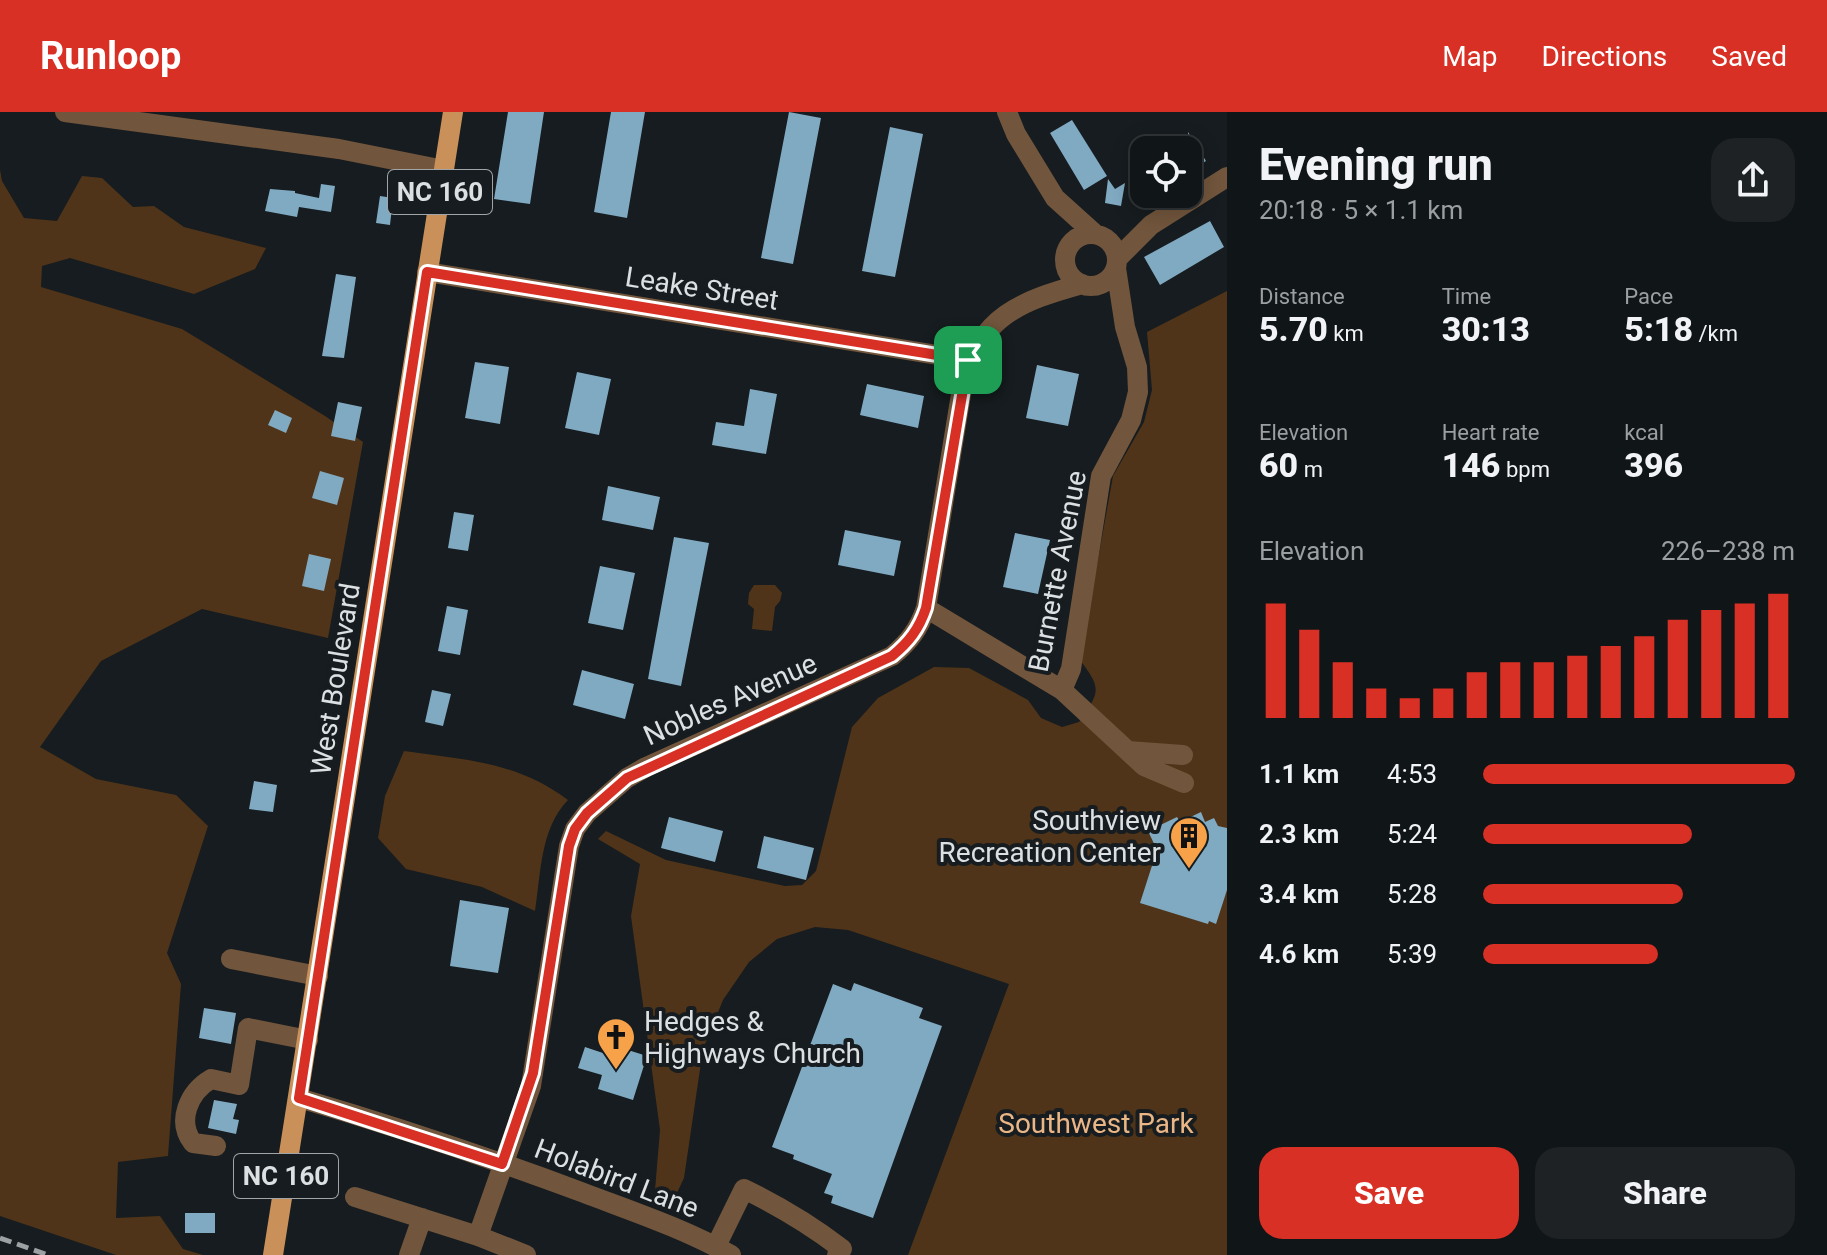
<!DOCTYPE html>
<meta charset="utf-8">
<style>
body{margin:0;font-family:Roboto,sans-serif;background:#1e2224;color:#f1f3f6;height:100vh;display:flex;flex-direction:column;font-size:30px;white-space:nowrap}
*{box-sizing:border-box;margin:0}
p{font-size:26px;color:#9c9fa1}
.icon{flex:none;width:44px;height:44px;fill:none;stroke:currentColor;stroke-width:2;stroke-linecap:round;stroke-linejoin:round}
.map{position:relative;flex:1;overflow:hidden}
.side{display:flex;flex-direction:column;background:#101517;width:600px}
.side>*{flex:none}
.buttons{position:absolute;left:1130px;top:24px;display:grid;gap:16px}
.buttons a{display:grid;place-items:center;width:72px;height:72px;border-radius:16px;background:#101517;box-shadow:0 4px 20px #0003,0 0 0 2px #303436;font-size:40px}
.pin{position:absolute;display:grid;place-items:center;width:68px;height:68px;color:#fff;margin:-34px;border-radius:16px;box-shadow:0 4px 12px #0006}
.round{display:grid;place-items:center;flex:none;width:84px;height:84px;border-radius:24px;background:#1e2224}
.overview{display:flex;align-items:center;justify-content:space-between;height:136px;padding:0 32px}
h1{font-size:44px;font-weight:800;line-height:60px}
.figures{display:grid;grid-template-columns:repeat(3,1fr);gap:12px;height:136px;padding:8px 32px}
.figures div{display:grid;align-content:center}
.figures b{font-size:34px;font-weight:800}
.figures small{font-size:22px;font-weight:400}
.figures p{font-size:22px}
.chart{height:224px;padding:16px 32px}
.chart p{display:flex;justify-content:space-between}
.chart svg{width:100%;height:144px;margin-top:8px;stroke:#d93025;stroke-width:6}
.action{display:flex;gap:16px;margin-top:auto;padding:16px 32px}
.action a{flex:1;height:92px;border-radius:24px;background:#d93025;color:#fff;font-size:32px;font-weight:800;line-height:92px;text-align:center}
.action a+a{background:#1e2224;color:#f1f3f6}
ul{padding:0 32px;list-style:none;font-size:26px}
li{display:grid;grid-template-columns:128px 96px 1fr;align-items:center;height:60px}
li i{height:20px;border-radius:10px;background:#d93025}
header{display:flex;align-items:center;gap:48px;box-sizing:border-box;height:112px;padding:0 40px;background:#d93025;color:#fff}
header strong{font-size:38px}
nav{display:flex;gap:44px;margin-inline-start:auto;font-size:28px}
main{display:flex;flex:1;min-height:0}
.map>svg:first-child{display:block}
.green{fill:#4f3419}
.building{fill:#80aac2}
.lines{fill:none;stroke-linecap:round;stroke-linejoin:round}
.minor{stroke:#71553c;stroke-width:20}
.major{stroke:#c99059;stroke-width:20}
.rail{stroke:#9ca1a3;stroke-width:5;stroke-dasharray:12 6;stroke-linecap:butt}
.route-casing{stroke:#fff;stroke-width:16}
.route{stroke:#d93025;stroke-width:10}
.labels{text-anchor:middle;stroke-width:8;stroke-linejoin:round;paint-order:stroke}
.shield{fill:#161c1f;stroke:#a1a5a8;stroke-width:2}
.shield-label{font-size:26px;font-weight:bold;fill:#dce0e2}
.street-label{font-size:28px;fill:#dce0e2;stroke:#161c1f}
.poi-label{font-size:28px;fill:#dce0e2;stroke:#161c1f;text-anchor:end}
.park-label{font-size:28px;fill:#eab685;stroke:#161c1f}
</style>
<header>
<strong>Runloop</strong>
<nav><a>Map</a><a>Directions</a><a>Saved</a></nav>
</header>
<main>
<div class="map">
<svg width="1227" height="1143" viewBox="0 0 1227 1143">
<rect width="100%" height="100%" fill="#161c1f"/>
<!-- green -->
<path class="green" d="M0,58L2,69L24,106L57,109L82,64L102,66L133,95L154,94L184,115L266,136L255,157L194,182L70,146L42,154L41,175L182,217L325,304L363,330L328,526L202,497L101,549L40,635L96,667L176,683L208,714L167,841L181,872L168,1044L118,1050L116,1106L160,1104L183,1137L203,1143H116L0,1104Z
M1227,179V1143H908L1009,872L848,818L815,815L777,827L749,850L723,888L703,937L684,1066L675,1085L661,1086L655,1078L660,1018L631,804L640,752L598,727L606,719L666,748L785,774L802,773L816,759L852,615L878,586L934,555L969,556L1028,588L1041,606L1062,615L1079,610C1100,580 1102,577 1080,548L1113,364L1144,310L1152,278L1147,220Z
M754,473H775L782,481L780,489L775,495L772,519L752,517L754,497L748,492L749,481Z
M404,639C466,648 515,649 568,688C540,717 541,761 535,799L482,775L406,757L378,726L385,684Z"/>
<!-- building -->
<path class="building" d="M508,0H544L530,92L494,87Z
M611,0H645L627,106L594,100Z
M789,0L821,6L793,152L761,146Z
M1072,8L1107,64L1084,78L1050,21Z
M890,15L923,22L895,165L862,159Z
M1188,20L1206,49L1188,60Z
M1144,59V92L1130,68Z
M1108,67L1115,77L1125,71L1121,94L1105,91Z
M321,72L335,74L331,100L299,95L297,105L265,99L270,77L295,79V81L319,86Z
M380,84L393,86L390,113L376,111Z
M1210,109L1224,135L1160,173L1144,145Z
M336,162L356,165L344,246L322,244Z
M475,250L509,255L500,312L465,306Z
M1037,253L1079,262L1068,314L1026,306Z
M577,260L611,267L599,323L565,316Z
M867,272L924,284L918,316L860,303Z
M750,277L777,282L766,342L712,333L716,310L744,314Z
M338,290L362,295L355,329L331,324Z
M275,298L292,306L286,321L268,313Z
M320,359L344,366L337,393L312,386Z
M608,374L660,385L653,418L602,408Z
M454,400L474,403L468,439L448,436Z
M845,418L901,429L894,464L838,453Z
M1015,421L1050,428L1038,482L1003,475Z
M674,425L709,431L681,574L648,567Z
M309,442L331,447L324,479L302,474Z
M600,454L635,461L623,518L588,511Z
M447,494L468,498L460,543L438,539Z
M582,558L634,572L625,607L573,593Z
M432,578L451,582L443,614L425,610Z
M254,669L277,673L273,700L249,697Z
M1201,700L1205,710L1214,706L1218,714L1227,716V778L1216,812L1209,809L1208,812L1140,791L1157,738L1148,719L1177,705L1180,710Z
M669,705L723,719L715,750L661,736Z
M764,724L814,736L806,768L757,756Z
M460,788L509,796L498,861L450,854Z
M854,871L923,896L919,906L942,914L873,1106L831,1091L833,1084L824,1081L832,1062L793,1047L794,1043L772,1035L833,872L851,879Z
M204,896L236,901L231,932L199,926Z
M609,932L647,944L633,988L598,977L602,963L578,956L585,935L606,942Z
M214,988L237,992L233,1007L239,1008L236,1022L208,1016Z
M185,1101H215V1121H185Z"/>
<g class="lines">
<!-- minor -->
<path class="minor" d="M65,0L339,37L444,58
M1007,0L1016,22L1055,86L1095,122
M1065 148a26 26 0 1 1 52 0a26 26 0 1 1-52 0Z
M1118,146L1151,113L1227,65
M427,160L968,248
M926,496L1062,578L1144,654L1184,671
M1062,578L1071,557L1101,364L1131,308L1138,280L1137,255L1125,215L1116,156
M1128,639L1183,643
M231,847L318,864
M299,986C395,1014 490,1046 584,1081C634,1100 685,1117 731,1143
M216,1034L193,1031C176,1009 189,980 211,967L239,973L248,916L308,928
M355,1085L478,1124L526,1143
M478,1124L531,974L569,734L575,717L587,701L627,666L646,655L892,544C909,530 919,517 926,496L963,270C980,204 1021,189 1082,172
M716,1134L744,1077C779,1094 811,1113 842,1137L837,1143
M409,1143L422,1106"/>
<!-- major -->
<path class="major" d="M273,1143L453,0"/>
<!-- rail -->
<path class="rail" d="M0,1126L48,1143"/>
</g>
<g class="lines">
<defs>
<path id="route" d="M427,160L968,248L926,496C919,517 909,530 892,544L627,666L587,701L575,717L569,734L533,961L502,1052L299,986Z"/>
</defs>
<!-- route casing -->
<use href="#route" class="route-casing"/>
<!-- route -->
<use href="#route" class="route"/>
</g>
<!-- icons -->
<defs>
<symbol id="building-pin" viewBox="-11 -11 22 30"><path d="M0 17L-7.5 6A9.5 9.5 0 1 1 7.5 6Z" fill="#f7a248" stroke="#161c1f"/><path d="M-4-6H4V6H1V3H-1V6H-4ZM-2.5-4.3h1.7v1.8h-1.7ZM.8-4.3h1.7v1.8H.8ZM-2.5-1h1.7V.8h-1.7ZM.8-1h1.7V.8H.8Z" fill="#111"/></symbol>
<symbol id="church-pin" viewBox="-11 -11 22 30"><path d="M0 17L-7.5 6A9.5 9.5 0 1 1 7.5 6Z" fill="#f7a248" stroke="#161c1f"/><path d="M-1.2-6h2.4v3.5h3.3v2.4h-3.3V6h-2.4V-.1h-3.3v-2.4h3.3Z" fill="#111"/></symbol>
</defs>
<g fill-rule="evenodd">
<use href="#building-pin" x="1167" y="702" width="44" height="60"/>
<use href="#church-pin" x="594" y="903" width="44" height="60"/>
</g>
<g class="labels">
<!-- shield labels -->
<g class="shield">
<rect x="388" y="58" width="104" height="44" rx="6"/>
<rect x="234" y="1042" width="104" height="44" rx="6"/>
</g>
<g class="shield-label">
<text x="440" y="89">NC 160</text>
<text x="286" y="1073">NC 160</text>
</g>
<!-- street labels -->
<g class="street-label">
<text transform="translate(702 176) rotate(9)" y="10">Leake Street</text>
<text transform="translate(1057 459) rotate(-79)" y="10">Burnette Avenue</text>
<text transform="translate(335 567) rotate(-81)" y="10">West Boulevard</text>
<text transform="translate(730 587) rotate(-24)" y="10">Nobles Avenue</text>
<text transform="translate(617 1066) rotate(21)" y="10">Holabird Lane</text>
</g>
<!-- poi labels -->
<g class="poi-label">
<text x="1161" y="718">Southview<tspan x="1161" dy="32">Recreation Center</tspan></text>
<text x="644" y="919" text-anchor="start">Hedges &amp;<tspan x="644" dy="32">Highways Church</tspan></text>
</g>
<!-- park labels -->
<g class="park-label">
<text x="1096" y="1021">Southwest Park</text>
</g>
</g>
</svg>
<div class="buttons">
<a><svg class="icon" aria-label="locate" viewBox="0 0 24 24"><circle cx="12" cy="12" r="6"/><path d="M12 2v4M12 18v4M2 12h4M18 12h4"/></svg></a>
</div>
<div class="pin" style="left:968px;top:248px;background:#1e9e55"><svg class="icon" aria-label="arrive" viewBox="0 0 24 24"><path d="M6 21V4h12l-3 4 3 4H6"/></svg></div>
</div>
<section class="side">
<div class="overview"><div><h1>Evening run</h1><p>20:18 · 5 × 1.1 km</p></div><a class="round"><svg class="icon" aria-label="share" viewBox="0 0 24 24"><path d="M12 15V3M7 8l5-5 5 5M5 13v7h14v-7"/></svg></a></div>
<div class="figures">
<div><p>Distance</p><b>5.70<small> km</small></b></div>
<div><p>Time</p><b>30:13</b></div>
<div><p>Pace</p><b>5:18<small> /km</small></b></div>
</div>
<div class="figures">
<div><p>Elevation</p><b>60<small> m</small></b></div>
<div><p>Heart rate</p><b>146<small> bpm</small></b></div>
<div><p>kcal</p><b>396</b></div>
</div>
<div class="chart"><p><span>Elevation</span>226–238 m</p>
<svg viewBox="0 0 160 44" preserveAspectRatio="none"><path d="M5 44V9M15 44V17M25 44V27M35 44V35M45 44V38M55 44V35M65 44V30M75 44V27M85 44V27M95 44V25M105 44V22M115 44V19M125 44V14M135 44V11M145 44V9M155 44V6"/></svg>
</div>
<ul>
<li><b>1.1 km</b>4:53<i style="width:100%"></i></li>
<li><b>2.3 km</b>5:24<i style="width:67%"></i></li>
<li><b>3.4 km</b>5:28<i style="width:64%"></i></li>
<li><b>4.6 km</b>5:39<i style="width:56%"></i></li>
</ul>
<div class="action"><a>Save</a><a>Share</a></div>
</section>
</main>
